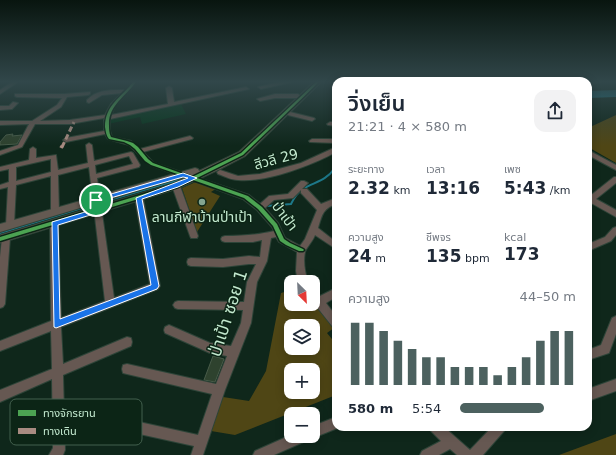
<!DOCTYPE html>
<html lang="th">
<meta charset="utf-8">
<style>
body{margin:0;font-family:"DejaVu Sans","Noto Sans Thai",sans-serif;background:#f2f2f3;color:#1f2937;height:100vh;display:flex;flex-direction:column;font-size:15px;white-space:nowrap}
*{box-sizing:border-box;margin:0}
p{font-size:13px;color:#747a83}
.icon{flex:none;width:22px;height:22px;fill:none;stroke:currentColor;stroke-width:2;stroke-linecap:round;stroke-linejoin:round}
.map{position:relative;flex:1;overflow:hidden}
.sheet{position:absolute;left:332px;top:77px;width:260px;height:354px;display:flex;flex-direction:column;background:#fff;border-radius:12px;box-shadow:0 2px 10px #0003}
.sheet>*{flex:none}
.needle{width:26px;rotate:156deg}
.controls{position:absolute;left:284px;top:275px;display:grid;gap:8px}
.controls a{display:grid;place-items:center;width:36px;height:36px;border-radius:8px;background:#fff;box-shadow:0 2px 10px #0003;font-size:20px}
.pin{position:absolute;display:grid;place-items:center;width:34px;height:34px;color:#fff;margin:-17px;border:2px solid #fff;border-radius:50%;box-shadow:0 1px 4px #0007}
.round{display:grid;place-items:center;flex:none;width:42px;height:42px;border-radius:12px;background:#f2f2f3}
.overview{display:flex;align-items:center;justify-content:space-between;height:68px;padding:0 16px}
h1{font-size:22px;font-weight:600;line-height:30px}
.figures{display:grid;grid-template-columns:repeat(3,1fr);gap:6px;height:68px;padding:4px 16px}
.figures div{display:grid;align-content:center}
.figures b{font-size:17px;font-weight:600}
.figures small{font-size:11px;font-weight:400}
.figures p{font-size:11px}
.chart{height:112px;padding:8px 16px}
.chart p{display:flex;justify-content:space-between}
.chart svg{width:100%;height:72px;margin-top:4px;stroke:#4c615f;stroke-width:6}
ul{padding:0 16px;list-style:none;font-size:13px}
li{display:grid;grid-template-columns:64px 48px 1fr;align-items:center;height:30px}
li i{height:10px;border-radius:5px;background:#4c615f}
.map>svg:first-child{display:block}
.built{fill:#08371e}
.green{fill:#4f4615;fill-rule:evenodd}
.water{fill:#1d7889}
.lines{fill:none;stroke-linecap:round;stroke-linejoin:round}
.stream{stroke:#1d7889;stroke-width:2}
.building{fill:#2e422e;stroke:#485b49}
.street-casing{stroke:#2d4438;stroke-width:2}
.secondary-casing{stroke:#2d4438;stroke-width:2}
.street{fill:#665852;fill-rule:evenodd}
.secondary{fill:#645a52;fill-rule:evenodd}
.quiet-far1{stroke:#a88b81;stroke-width:3;stroke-dasharray:5.5 3;stroke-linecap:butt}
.quiet{stroke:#a88b81;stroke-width:3.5;stroke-dasharray:7 3.5;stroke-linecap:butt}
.cycleway-casing{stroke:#0c2516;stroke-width:3}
.cycleway{fill:#4ca352;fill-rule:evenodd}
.route{fill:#1a73e8;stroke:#fff;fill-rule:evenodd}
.poi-dot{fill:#84a590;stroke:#0c2516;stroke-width:1.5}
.labels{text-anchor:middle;stroke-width:3;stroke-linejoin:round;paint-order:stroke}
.street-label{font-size:14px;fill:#c3e9cf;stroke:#0c2516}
.poi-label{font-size:14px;fill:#c3e9cf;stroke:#0c2516}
.near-street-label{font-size:17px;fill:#c3e9cf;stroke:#0c2516}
.key{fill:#0c2516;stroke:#43604e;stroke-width:1}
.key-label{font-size:11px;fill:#c3e9cf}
</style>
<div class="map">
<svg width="616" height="455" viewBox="0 0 616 455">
<rect width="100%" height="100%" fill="#0f271b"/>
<!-- built -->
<path class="built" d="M180,102L186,114L142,124L140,117L108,124V117Z"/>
<!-- green -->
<path class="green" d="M616,115V163L588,147V128Z
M198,181L217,188L211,192L220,196L197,232L182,188Z
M291,290V304H313V301L334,328L327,333L336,344V395L235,435L211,431L223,397L249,401L266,371L281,293ZM291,326H313V348H291ZM291,370H313V392H291Z
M616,434V455H559Z"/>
<!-- water -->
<path class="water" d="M616,90V97L588,98V91Z"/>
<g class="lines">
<!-- stream -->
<path class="stream" d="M99,203L178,180
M267,206L291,204C294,198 297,193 303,189C314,182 326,181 334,169L333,167
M0,233L95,204"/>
</g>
<!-- building -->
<path class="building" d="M13,134L12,136L22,135L17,144L0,145V142L6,135Z
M213,356L224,359L215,382L204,380Z"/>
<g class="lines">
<defs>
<path id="street" d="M12,82H18L0,94V90Z
M132,82H137L115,106L111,115L168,104L166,88L169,86L172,88L174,102L246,87L249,89L110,119V131L112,137L131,141L140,149L190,136L193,138L192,139L143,152L154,163L249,195L260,204L269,196L288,194L301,181H304L308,183L302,189H307L321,204L336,198V204C322,209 322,216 318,228L336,242V249L315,235C313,241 306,248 305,252C303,262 305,273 308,282H298L296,271L297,252L279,242L276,237L271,238L267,261L257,282L251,323L225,390L203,455H191L194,446L103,426L99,424L97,420L99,416L103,414L198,435L212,394L127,374L123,373L122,369L123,365L127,364L216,384L227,356L210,353L165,333L164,330L165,327L169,325L210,343L231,346L241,323L243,310L178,309L175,308L173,305L175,302L178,301L244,302L247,282L256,264H249L223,267L191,266L188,265L187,262L188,259L191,258L223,259L249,256L260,257L262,240L253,242H225L222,241L221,239L222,237L225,236C242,236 257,235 274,231L272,227L257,210L243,199L150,165L129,145L108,139L105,134L66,142L63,140L66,138L104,131V118L70,124H35L22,147L0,155V151L18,145L29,124L0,125V121H32L57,105L62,98L17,97L15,96V94H64L90,92V94L88,95L67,97L61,107L40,121L70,120L105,115L111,104L122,93L102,95L89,103L87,102V100C97,89 112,90 126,90ZM301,190V193L317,210L305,239L300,246L285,238L278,223L265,208L274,200L293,198Z
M279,82H292L261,89L258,87Z
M588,82H600L588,85Z
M336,92V96H333V94Z
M275,94H298L301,96L298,98H275L260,101L257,99Z
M13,102L18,103L12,109L0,110V106H9Z
M286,111L314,118L315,119L312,121L284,114V112Z
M330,122H336V126L328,125L327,124Z
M312,139H336V143L310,142L309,141Z
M89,143L92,145L94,161L131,152L133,153L140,165L139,167L97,178L114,298L150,284L135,198L139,195L143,198L160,286L158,289L61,327L63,364L127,337L131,338L132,342L131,346L63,375L65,450L63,455H49L53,448L52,379L0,402V390L52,369L51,331L0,351V341L51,321L50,223L51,221L54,220L58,223L61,318L105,301L89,167L58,175L59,212L55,215L51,212V176L16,185L14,225L10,228L6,225L8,187L0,189V185L9,182V169L0,171V167L29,160L30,149L33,147L36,149V158L56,155L58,170L88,163L86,145ZM129,156L133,164L96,174L95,165ZM51,159V172L16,181V167Z
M336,147V152C313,165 265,183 238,180C231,180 224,176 218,174L217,172L220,170L238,176L260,174L301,163Z
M588,150L616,165V170L588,155Z
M614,177H616V183L596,199L616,210V217L591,203L588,204V195L590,196Z
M173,184H176L180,186L198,236L197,238H191L190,236L172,186Z
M616,227V235L611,241L588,251V244L605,237L613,228Z
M6,235L9,236L10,238L5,304L3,307L0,308V257L2,238L3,236Z
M336,288V297L326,303L336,316V328L332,326L313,302V291L316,292L320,296Z
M616,316V334L609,353L588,360V350L601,345L612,318Z
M616,379V391L588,401V389Z
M336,417V427H340L313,438L310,437L308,440L274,455H253L255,451L291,435L313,436V426Z
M429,427H444L470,450L492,427H506L504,431L483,455H457L450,449L439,455H420L422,451L441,441L431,431Z"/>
<path id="secondary" d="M314,82H321L245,156L220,169L179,188L0,243V235L173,184L190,175L0,232V224L195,168L198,169L199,171L239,152Z"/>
</defs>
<!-- street casing -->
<use href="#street" class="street-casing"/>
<!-- secondary casing -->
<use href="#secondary" class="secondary-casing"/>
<!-- street -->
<use href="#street" class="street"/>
<!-- secondary -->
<use href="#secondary" class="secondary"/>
<!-- quiet-far1 -->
<path class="quiet-far1" d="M62,147L74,122"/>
<!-- quiet -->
<path class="quiet" d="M61,148L62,146"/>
<defs>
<path id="cycleway" d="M133,82H136C126,96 108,106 109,125C109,129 109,133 111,137L127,141L133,143L138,147L148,159L153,163L192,177L241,153L316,82H319L243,155L197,178L248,196L262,207L277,224L284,239L290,243L303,249L304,250L303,251H299L286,245L280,241L273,226L258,209L244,198L193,180L178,187L0,241V237L174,185L189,178L151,165L145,161L135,149L130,145L124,142L109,139C106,135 106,132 105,127C105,105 121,98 133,82Z"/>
</defs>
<!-- cycleway casing -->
<use href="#cycleway" class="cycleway-casing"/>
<!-- cycleway -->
<use href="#cycleway" class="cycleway"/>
</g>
<!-- sky -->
<linearGradient id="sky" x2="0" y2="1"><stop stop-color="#08150f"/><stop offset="0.56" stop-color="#31474a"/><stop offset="1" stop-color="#31474a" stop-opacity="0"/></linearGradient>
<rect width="616" height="146" fill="url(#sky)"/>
<!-- route -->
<path class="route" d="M183,173L197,178L178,187L142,199L159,286L157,289L56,328L54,327L52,222L95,209L94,199ZM183,177L188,178L136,198L151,285L60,319L58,225L100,212V201Z"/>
<!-- markers -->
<circle class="poi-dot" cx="202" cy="202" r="4"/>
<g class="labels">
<!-- street labels -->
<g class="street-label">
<text transform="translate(276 159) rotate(-15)" y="5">สีวลี 29</text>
<text transform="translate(285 216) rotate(53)" y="5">ป่าเป้า</text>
</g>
<!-- poi labels -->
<g class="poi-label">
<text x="202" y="222">ลานกีฬาบ้านป่าเป้า</text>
</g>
<!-- near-street labels -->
<g class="near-street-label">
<text transform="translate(228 313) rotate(-72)" y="6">ป่าเป้า ซอย 1</text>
</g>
</g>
<!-- legend -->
<rect x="10" y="399" width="132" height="46" rx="6" class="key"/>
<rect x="18" y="410" width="18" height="6" fill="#4ca352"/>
<rect x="18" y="428" width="18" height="6" fill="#a88b81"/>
<g class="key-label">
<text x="43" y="417">ทางจักรยาน</text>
<text x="43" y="435">ทางเดิน</text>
</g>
</svg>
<div class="controls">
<a><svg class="needle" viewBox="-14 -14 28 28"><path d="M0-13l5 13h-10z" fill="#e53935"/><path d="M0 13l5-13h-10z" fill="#747a83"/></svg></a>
<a><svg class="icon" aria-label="layers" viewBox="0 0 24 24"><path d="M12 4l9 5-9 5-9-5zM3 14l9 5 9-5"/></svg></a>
<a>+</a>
<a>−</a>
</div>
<div class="pin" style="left:96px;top:200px;background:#1e9e55"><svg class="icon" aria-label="arrive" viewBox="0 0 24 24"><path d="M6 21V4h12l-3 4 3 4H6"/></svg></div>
<section class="sheet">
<div class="overview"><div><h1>วิ่งเย็น</h1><p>21:21 · 4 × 580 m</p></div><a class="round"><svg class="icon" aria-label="share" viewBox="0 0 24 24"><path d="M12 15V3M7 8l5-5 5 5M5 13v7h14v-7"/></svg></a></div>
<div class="figures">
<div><p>ระยะทาง</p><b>2.32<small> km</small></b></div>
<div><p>เวลา</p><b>13:16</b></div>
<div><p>เพซ</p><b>5:43<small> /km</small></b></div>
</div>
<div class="figures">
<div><p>ความสูง</p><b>24<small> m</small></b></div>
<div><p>ชีพจร</p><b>135<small> bpm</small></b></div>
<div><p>kcal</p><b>173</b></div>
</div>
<div class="chart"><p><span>ความสูง</span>44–50 m</p>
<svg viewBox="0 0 160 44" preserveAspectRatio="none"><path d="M5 44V6M15 44V6M25 44V11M35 44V17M45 44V22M55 44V27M65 44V27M75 44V33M85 44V33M95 44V33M105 44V38M115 44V33M125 44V27M135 44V17M145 44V11M155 44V11"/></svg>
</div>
<ul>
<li><b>580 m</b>5:54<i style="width:72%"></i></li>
</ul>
</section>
</div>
